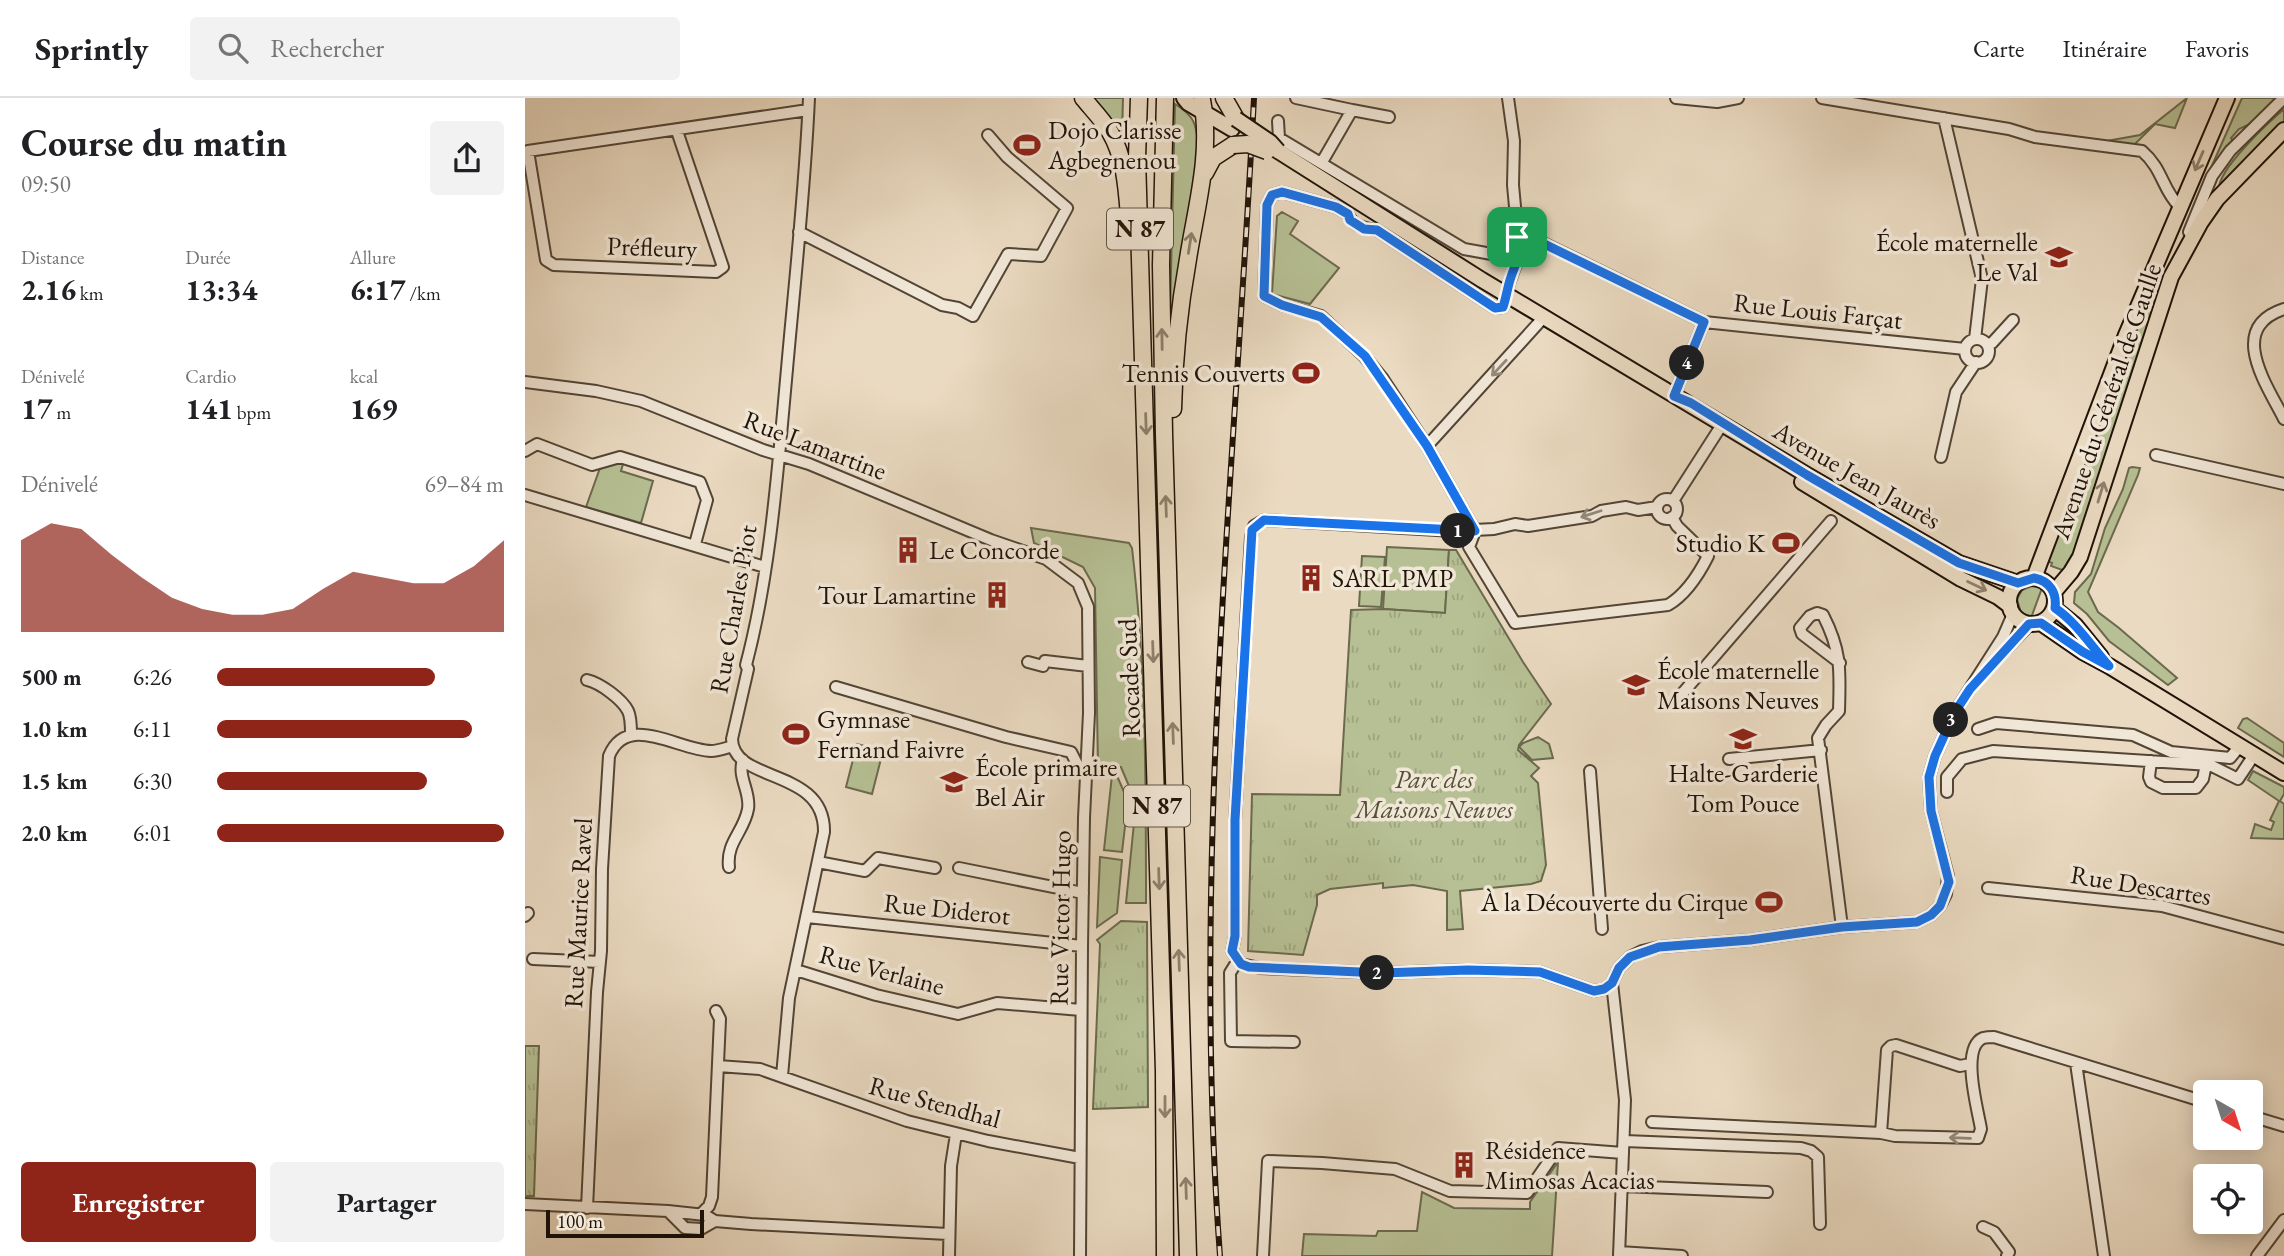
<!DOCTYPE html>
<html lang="fr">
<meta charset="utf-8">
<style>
body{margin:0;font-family:"EB Garamond",serif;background:#f2f2f2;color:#202124;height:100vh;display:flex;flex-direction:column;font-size:26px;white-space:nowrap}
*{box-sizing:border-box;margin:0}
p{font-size:23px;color:#757577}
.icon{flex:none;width:38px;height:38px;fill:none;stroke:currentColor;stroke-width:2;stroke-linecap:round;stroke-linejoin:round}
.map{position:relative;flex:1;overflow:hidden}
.panel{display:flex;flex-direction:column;background:#fff;width:525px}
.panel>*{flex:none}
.needle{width:46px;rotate:141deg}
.controls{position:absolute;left:1668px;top:982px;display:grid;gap:14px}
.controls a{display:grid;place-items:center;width:70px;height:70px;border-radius:7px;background:#fff;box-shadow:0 4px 18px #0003;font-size:35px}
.scale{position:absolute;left:21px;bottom:18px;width:158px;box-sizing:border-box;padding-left:7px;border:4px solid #201307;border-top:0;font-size:19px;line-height:24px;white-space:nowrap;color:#201307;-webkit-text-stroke:5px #f1e7d7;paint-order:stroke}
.pin{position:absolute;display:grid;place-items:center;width:60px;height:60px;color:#fff;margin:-30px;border-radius:14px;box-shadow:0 4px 10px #0006}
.km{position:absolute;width:35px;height:35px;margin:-18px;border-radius:50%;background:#222;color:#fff;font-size:19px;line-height:35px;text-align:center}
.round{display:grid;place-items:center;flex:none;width:74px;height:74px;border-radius:7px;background:#f2f2f2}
.summary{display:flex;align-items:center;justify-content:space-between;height:119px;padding:0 21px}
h1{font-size:38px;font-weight:700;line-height:52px}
.figures{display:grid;grid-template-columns:repeat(3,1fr);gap:10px;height:119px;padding:7px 21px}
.figures div{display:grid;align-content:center}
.figures b{font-size:30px;font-weight:700}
.figures small{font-size:19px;font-weight:400}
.figures p{font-size:19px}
.chart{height:196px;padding:14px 21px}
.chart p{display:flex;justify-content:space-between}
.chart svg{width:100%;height:126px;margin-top:7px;fill:#8f2418;opacity:.7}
.cta{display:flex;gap:14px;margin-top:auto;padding:14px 21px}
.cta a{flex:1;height:80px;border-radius:7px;background:#8f2418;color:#fff;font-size:28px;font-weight:700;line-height:80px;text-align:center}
.cta a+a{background:#f2f2f2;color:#202124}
ul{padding:0 21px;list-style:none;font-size:23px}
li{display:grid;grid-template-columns:112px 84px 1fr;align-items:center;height:52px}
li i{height:18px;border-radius:9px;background:#8f2418}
header{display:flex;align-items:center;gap:42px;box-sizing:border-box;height:98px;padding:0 35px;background:#fff;border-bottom:2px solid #e0e0e0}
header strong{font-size:33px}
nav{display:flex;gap:38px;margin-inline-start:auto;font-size:24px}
.search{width:490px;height:63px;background:#f2f2f2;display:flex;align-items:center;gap:18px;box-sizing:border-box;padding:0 24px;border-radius:7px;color:#757577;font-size:26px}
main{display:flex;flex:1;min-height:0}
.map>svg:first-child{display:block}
.grass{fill:#b6c094;stroke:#6b6a4e;stroke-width:2}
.park{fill:url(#park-tufts);stroke:#6b6a4e;stroke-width:2}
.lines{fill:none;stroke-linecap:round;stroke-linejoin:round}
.minor-casing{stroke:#524536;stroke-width:14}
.major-casing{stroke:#201307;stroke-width:18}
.highway-casing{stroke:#201307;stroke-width:19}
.minor{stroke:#f1e7d7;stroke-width:10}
.major{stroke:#eadac1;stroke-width:14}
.highway{stroke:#eadac1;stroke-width:16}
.rail-casing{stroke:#201307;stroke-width:6}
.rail{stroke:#f1e7d7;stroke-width:3.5;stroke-dasharray:10;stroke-linecap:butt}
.major-bridge-casing{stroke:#201307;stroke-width:18;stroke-linecap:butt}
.highway-bridge-casing{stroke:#201307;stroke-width:19;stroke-linecap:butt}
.major-bridge{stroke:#eadac1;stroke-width:14}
.highway-bridge{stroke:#eadac1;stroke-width:16}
.oneway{stroke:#8f806d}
.oneway2{stroke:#938879}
.route-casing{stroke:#fff;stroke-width:14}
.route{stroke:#1a73e8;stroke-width:9}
.labels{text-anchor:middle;stroke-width:7;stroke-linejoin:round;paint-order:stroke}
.shield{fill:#f1e7d7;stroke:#5f5345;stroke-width:2}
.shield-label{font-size:24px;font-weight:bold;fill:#201307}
.poi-label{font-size:26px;fill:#201307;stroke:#f1e7d7;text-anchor:start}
.street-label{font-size:26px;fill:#201307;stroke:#f1e7d7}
.park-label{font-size:26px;font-style:italic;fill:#545038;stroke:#f1e7d7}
</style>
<header>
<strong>Sprintly</strong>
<div class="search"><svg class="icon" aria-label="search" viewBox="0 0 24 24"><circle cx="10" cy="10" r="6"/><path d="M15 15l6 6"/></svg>Rechercher</div>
<nav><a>Carte</a><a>Itinéraire</a><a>Favoris</a></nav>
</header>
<main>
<section class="panel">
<div class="summary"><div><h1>Course du matin</h1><p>09:50</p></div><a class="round"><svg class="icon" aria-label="share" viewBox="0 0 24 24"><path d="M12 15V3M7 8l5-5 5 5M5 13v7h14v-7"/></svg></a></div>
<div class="figures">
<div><p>Distance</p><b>2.16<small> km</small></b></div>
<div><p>Durée</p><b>13:34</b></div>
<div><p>Allure</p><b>6:17<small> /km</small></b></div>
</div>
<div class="figures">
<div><p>Dénivelé</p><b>17<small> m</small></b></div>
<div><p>Cardio</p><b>141<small> bpm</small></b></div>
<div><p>kcal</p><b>169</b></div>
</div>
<div class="chart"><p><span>Dénivelé</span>69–84 m</p>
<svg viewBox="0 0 160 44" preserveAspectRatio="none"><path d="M0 44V12L10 6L20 8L30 17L40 25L50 32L60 36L70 38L80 38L90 36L100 29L110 23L120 25L130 27L140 27L150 21L160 12V44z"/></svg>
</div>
<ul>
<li><b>500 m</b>6:26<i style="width:76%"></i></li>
<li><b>1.0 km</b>6:11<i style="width:89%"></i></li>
<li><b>1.5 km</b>6:30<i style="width:73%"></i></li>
<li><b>2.0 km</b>6:01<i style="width:100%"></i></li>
</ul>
<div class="cta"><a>Enregistrer</a><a>Partager</a></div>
</section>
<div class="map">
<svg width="1759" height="1158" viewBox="0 0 1759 1158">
<defs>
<pattern id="park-tufts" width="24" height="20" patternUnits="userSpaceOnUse" patternTransform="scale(1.75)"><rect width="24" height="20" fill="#b6c094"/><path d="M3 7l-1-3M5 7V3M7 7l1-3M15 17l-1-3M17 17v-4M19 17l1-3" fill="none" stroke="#9ca47e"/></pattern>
</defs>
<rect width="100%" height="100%" fill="#eadac1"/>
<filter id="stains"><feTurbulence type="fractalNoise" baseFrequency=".00286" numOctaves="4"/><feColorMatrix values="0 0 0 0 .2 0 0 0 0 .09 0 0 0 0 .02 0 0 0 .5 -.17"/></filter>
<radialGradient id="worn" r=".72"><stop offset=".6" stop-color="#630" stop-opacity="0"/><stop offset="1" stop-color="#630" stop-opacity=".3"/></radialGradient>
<!-- grass -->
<path class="grass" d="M562,0H598L597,38Z
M1662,0L1650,30L1630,26L1607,49L1576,44L1615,37Z
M1717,0H1754L1729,24L1714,31L1706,40L1708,43L1685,72Z
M650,6C671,19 671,27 674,51L644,257Z
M1759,11V28L1694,91C1693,71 1743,25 1759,11Z
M757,114L773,123L765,136L814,170L785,206L747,196L752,118Z
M1622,203L1629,206L1620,240L1548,458L1540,473L1526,468L1527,465L1521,463L1576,314L1582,313Z
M90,363L98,366L96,373L128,383L116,425L61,409L75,370Z
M1607,369L1615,370L1613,377L1563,494L1573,514L1594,530L1652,580L1643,587L1584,543L1562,516L1549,505L1550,494L1566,476L1580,430L1598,391L1604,370Z
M506,430L604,445L607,450C621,568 621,686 621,805H601L611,705L596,669L573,670L570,490L558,469L509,445Z
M862,449L924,452L920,515L858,511Z
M837,458L860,459L856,509L834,508Z
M1507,488L1517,490L1506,520L1496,515L1492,501L1497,492Z
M1722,620L1759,645V659L1713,630L1718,621Z
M332,646L358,653L347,696L321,689Z
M1728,673L1759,689V696L1755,703L1759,706V741L1726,740L1730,726L1746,732L1749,724L1745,722L1754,703L1723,682Z
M587,677L592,678L603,703L597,754L579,752Z
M575,759L597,762L592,815L572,829Z
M1033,1064L1027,1158H777L779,1136L851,1138L853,1133H892L897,1094L929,1110L1005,1111V1104Z"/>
<!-- park -->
<path class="park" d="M924,452H931L998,564L1026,606L994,647L993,652L1014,670L1006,678L1013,685L1021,767L1016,783L1006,786L935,793L938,831L922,832V793L888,787L858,790V785L805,791L792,797V807L778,857L723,853L727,696L815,697L826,512L858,511L920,515Z
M1013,639L1024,646L1028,660L1007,662L994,649L998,645Z
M596,823L622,824L623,1009L568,1011L575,846L572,842Z
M0,948H14L9,1098H0Z"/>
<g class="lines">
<defs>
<path id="minor" d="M771,0L827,12L797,64
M1151,0L1192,4L1213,0
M1297,0L1484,31L1510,39L1617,53C1638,71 1637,91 1654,108
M827,12L864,19
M1419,20L1457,181L1450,241
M753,23L754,40L939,151L994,161
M152,33L198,169L191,174L29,167L21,162L3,53L283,12
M274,134L417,207L433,210L448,218L483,156L516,158L542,110L482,59L463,37
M1664,134L1687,78L1705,53L1759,0
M992,139L1008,140L1179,224L1440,251
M1759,211C1701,230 1742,287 1759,321
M1440 253a12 12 0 1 1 24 0a12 12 0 1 1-24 0Z
M1462,246L1467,245L1488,222
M0,284L71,293L116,303L238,352L284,366L466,442L521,461L553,485L563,509L564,615L559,720L557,848L555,1158
M1149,298L1179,224
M902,348L1019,219
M0,353L12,346L67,367L95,359L175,384L182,402L170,446
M1631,357L1759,386
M1416,359L1431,294L1451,264
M0,397L240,469
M1132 411a10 10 0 1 1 20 0a10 10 0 1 1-20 0Z
M1148,403L1198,325
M950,433L902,348L858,281L840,259L796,218L757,207L739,198L742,107L747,97L757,94L811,109L823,116C827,128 841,131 852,132L970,210L978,209C981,200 982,190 986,180C989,170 994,163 994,152L988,87L989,43L983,0
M950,433L944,449L990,525L1143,507C1160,497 1174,476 1183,458L1152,428L1147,419
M503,564L518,568L520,563L563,568
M1315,565L1277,536L1275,530L1285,518L1292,515L1298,517C1317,554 1315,573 1314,613L1301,627L1293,640L1317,829
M1466,567L1505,526
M62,582C75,585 97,601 103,613C106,619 106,629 106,636
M311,589L481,639L546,654L553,668L562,671
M1156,597L1306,423
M1453,631L1471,625L1608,637L1646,654L1705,660L1715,648
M1204,661L1296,652
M1626,663L1624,679L1626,684L1638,690H1671L1678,681L1681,666
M1065,673L1077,831
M1422,694V679L1437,661L1468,653L1685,667L1713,681L1729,657
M293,764L340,773L353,760L410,770
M204,769C201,744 219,734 223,711C226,694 212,679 218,662
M434,770L558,795
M1463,790L1637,808L1759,841
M0,818L3,815
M282,819L557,848
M8,861L75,864
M713,862L705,875L706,943L769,944
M271,872L351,897L433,916L472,905L556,912
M1087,885L1079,891L1069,893L1015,874L943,872L857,875L735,870L716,866L707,853L710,838V722L726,439L729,428L739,422L929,433L969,431L990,426L1003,428L1067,418L1076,413L1101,409L1113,412L1132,409
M1551,965L1579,1158
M193,968L235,971L382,1023L463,1043L555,1060
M257,978L264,900L299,734C300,669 208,686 207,641L223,571L221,567C246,472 253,368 262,271C270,181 280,91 284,0
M1726,1018L1759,1028
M1127,1024L1356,1035L1362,952L1366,948L1371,947L1435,968L1445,966
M1356,1035L1370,1038L1453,1040L1456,1031C1453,1012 1435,950 1458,940C1462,939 1466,939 1469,939L1680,1004
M1100,1043L1276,1050L1286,1053L1293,1059L1295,1126
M1097,1088L1242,1094
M0,1106L143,1113L180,1117L190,1123L226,1126L423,1136
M62,1110L72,894L76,853L77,771L84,658C102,614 153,652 186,653C193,653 201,650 208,648
M143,1113L160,1130L176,1131L190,1123
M176,1116L184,1108L187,1099L195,921L191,913
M1458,1129L1469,1134L1484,1154L1482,1158
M1094,1154L1157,1158
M424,1158L426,1068L431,1036
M738,1158L743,1063L797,1065L870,1071L925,1093L1002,1095L1033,1050L1098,1055
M1094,1158L1100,1002L1087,885L1094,870L1105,859L1117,853L1134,849L1225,842L1317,829L1392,824L1406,817L1415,808L1421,796L1423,778L1406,713L1404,679L1410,658L1430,614L1478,539L1488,516
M1732,1158L1759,1122"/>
<path id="major" d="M659,0L663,5L707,31
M753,53L957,182L1282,377L1434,465L1493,485
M1277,384L1436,481L1473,499L1485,508
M1484 503a23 23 0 1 1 46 0a23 23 0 1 1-46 0Z
M1509,480L1601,237L1702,0
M1529,494L1546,474L1555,459L1646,179L1676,124L1692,101L1759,32
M1529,510L1550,527L1576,559
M1516,525L1558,554L1584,568L1759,675"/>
<path id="highway" d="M558,0C567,11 578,22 585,34C602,63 602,98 605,130
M614,0L612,60L639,973L640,1158
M640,0L636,167L639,336L663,1158
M699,0L711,21
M680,75L688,60L708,47
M648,311C649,261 654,211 663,161C671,109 687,56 677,2"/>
</defs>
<!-- minor casing -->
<use href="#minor" class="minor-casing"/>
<!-- major casing -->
<use href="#major" class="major-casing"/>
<!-- highway casing -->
<use href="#highway" class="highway-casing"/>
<!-- minor -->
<use href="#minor" class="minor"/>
<!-- major -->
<use href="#major" class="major"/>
<!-- highway -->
<use href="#highway" class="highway"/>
<defs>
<path id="rail" d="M695,1158C666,772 709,385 729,0"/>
</defs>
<!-- rail casing -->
<use href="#rail" class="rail-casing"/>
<!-- rail -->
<use href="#rail" class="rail"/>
<defs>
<path id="major-bridge" d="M711,21L745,44L753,53"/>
<path id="highway-bridge" d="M708,47L723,46L742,53"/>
</defs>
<!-- major-bridge casing -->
<use href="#major-bridge" class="major-bridge-casing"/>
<!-- highway-bridge casing -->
<use href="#highway-bridge" class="highway-bridge-casing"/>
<!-- major-bridge -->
<use href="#major-bridge" class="major-bridge"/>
<!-- highway-bridge -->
<use href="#highway-bridge" class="highway-bridge"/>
</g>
<!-- one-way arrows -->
<defs><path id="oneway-shaft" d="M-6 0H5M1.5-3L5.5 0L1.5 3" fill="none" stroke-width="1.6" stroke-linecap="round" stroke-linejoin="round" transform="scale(1.75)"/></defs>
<g class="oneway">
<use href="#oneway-shaft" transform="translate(1674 63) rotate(113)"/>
<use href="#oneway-shaft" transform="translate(665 145) rotate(-81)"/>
<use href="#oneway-shaft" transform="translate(637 241) rotate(-91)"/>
<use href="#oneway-shaft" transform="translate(621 326) rotate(88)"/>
<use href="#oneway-shaft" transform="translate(1576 394) rotate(-73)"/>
<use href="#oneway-shaft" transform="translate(641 408) rotate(-92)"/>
<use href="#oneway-shaft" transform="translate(1452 488) rotate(26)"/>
<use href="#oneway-shaft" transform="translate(628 554) rotate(88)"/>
<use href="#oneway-shaft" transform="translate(648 635) rotate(-92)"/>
<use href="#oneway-shaft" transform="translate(634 781) rotate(88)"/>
<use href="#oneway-shaft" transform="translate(654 862) rotate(-92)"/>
<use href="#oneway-shaft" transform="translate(640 1009) rotate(90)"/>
<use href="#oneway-shaft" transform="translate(661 1090) rotate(-92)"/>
</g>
<g class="oneway2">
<use href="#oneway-shaft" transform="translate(974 270) rotate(133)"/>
<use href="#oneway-shaft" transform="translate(1066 416) rotate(162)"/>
<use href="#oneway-shaft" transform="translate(1435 1040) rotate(-178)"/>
</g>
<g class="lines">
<defs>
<path id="route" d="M757,94L811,109L823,116L825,122L839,131L852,132L970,210L978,209C981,200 982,192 985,182C991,162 996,162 992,139L1009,141L1179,224L1149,298L1166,305L1282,377L1434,465L1493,485L1509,480C1525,483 1532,495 1530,510C1552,525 1566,548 1584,568L1558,554L1516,525L1504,526L1445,591L1430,614L1410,658L1404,679L1406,713L1424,784L1415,808L1406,817L1392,824L1317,829L1225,842L1134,849L1105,859L1094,870L1087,885L1079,891L1069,893L1015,874L943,872L857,875L724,869L716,866L707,853L710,838V722L727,432L739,422L950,433L902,348L840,258L796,219L757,207L739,198L742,107L747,97Z"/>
</defs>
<!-- route casing -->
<use href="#route" class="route-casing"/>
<!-- route -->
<use href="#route" class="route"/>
</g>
<!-- icons -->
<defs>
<symbol id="stadium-bare" viewBox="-9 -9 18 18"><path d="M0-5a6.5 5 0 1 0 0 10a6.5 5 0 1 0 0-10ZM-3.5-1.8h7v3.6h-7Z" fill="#8f2418" stroke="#f1e7d7" stroke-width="2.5" paint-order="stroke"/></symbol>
<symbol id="school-bare" viewBox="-9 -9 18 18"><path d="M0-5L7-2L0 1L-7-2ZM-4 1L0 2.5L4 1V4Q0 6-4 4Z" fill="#8f2418" stroke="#f1e7d7" stroke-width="2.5" paint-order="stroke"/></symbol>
<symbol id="building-bare" viewBox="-9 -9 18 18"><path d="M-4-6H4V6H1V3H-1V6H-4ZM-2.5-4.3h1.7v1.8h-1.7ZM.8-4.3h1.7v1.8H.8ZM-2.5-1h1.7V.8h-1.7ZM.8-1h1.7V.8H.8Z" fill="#8f2418" stroke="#f1e7d7" stroke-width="2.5" paint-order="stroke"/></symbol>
</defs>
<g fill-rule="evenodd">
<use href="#stadium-bare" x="483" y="28" width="38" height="38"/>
<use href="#school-bare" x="1515" y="140" width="38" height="38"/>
<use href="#stadium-bare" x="762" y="256" width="38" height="38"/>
<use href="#stadium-bare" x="1242" y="426" width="38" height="38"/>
<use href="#building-bare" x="364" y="433" width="38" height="38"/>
<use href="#building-bare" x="767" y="461" width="38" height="38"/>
<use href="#building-bare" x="453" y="478" width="38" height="38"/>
<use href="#school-bare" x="1092" y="568" width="38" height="38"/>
<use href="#stadium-bare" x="252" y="617" width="38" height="38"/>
<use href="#school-bare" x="1199" y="622" width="38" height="38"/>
<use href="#school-bare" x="410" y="665" width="38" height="38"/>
<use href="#stadium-bare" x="1225" y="785" width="38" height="38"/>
<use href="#building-bare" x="920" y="1048" width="38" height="38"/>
</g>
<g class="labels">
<!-- shield labels -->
<g class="shield">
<rect x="582" y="110.5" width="66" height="41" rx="5"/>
<rect x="599" y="687.5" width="66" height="41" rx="5"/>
</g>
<g class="shield-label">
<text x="615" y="139">N 87</text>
<text x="632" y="716">N 87</text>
</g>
<!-- poi labels -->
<g class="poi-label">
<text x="523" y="41">Dojo Clarisse<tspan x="523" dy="30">Agbegnenou</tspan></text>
<text x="1513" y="153" text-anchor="end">École maternelle<tspan x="1513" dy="30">Le Val</tspan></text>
<text x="760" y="284" text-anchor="end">Tennis Couverts</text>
<text x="1240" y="454" text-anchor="end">Studio K</text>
<text x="404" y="461">Le Concorde</text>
<text x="807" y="489">SARL PMP</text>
<text x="451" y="506" text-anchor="end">Tour Lamartine</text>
<text x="1132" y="581">École maternelle<tspan x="1132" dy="30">Maisons Neuves</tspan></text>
<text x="292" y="630">Gymnase<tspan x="292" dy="30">Fernand Faivre</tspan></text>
<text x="450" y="678">École primaire<tspan x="450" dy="30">Bel Air</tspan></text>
<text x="1218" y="684" text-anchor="middle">Halte-Garderie<tspan x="1218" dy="30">Tom Pouce</tspan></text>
<text x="1223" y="813" text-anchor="end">À la Découverte du Cirque</text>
<text x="960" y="1061">Résidence<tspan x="960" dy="30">Mimosas Acacias</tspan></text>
</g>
<!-- street labels -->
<g class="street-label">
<text transform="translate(127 149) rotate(2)" y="9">Préfleury</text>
<text transform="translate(1293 213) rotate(6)" y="9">Rue Louis Farçat</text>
<text transform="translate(1581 303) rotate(-71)" y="9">Avenue du Général de Gaulle</text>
<text transform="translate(290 347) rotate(21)" y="9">Rue Lamartine</text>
<text transform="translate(1332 377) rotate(30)" y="9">Avenue Jean Jaurès</text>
<text transform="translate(208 511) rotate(-80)" y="9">Rue Charles Piot</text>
<text transform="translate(604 580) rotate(-92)" y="9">Rocade Sud</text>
<text transform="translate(1616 787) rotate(9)" y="9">Rue Descartes</text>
<text transform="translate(422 811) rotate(6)" y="9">Rue Diderot</text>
<text transform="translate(53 815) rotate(-87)" y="9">Rue Maurice Ravel</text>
<text transform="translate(535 820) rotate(-89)" y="9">Rue Victor Hugo</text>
<text transform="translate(357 872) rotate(15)" y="9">Rue Verlaine</text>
<text transform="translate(410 1004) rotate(15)" y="9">Rue Stendhal</text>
</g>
<!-- park labels -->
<g class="park-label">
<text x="909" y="690">Parc des<tspan x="909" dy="30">Maisons Neuves</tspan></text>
</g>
</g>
<rect width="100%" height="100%" filter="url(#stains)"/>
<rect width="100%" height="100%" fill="url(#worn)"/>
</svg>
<div class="controls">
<a><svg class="needle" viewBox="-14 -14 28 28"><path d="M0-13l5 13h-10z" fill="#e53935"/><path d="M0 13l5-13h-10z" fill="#757577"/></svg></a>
<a><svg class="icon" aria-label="locate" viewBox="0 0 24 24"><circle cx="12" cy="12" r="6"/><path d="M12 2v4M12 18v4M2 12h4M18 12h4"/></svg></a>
</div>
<div class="scale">100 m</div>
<div class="pin" style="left:992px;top:139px;background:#1e9e55"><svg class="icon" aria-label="arrive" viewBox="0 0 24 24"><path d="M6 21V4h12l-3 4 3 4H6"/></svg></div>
<b class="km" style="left:933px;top:433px">1</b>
<b class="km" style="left:852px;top:875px">2</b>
<b class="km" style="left:1426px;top:622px">3</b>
<b class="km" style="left:1162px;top:265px">4</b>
</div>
</main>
